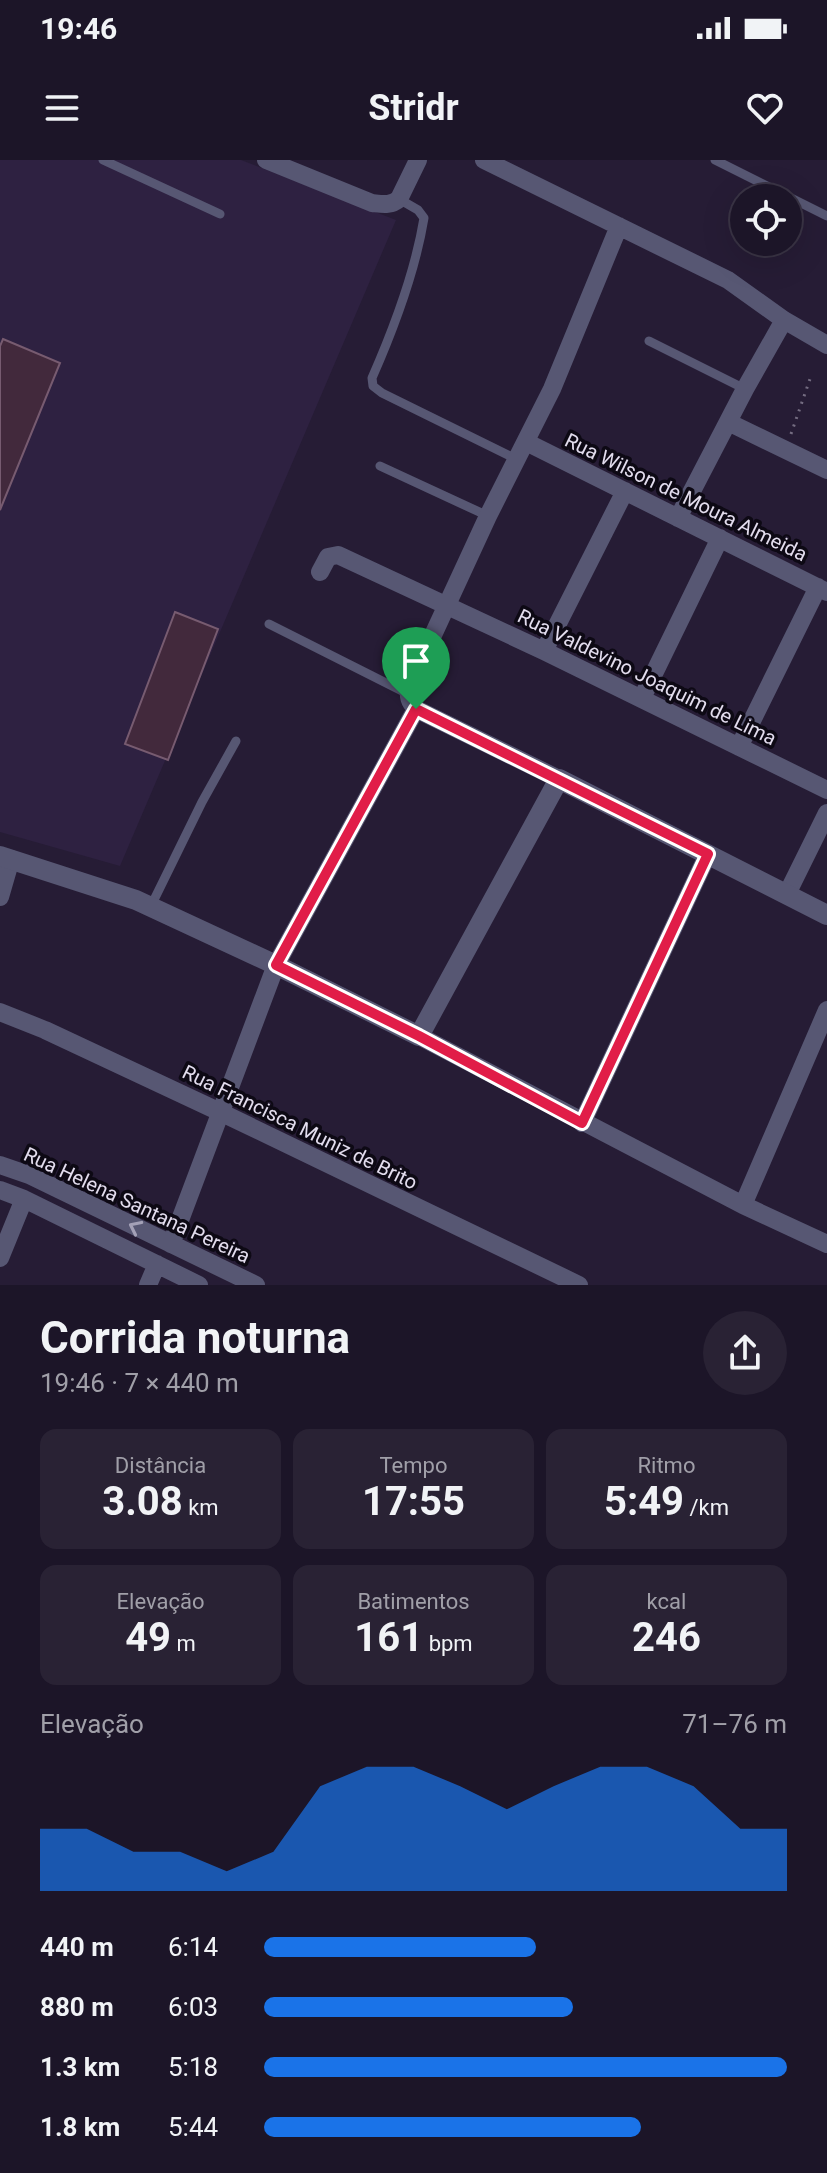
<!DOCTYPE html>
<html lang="pt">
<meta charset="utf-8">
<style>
body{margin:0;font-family:Roboto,sans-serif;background:#292234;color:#f1f3f6;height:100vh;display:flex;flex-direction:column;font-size:30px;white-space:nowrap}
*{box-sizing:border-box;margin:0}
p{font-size:26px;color:#a09fa8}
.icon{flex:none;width:44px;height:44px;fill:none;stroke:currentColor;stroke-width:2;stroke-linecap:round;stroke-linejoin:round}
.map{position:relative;height:1125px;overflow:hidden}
.side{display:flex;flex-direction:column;background:#1c1528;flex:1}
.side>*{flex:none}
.controls{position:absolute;left:730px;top:24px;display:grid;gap:16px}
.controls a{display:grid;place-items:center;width:72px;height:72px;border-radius:50%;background:#1c1528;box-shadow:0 8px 32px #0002,0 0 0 2px #3a3445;font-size:40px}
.pin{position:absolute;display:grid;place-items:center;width:68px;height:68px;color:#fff;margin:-82px -34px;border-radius:50% 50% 50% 0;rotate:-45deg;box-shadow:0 0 8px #0007}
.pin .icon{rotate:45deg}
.round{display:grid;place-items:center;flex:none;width:84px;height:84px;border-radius:42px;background:#292234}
.overview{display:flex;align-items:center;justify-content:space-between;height:136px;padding:0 40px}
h1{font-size:44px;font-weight:700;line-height:60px}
.figures{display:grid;grid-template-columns:repeat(3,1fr);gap:12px;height:136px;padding:8px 40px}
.figures div{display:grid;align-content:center;border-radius:16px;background:#292234;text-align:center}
.figures b{font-size:40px;font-weight:700}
.figures small{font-size:22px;font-weight:400}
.figures p{font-size:22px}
.chart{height:224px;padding:16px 40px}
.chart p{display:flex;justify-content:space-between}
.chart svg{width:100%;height:144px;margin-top:8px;fill:#1a73e8;opacity:.7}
ul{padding:0 40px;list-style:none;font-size:26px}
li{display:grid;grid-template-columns:128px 96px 1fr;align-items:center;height:60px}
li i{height:20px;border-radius:10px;background:#1a73e8}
.status{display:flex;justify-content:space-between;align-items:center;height:56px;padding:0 40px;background:#1c1528;direction:ltr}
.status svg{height:22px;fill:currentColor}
header{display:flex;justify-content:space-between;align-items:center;height:104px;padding:0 40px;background:#1c1528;font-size:36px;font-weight:700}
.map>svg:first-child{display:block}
.built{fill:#2e2141}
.building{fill:#42293c;stroke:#775b70;stroke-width:2}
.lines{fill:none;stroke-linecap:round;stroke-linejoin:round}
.path{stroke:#746c81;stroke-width:3;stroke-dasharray:2 6;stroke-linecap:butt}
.service{stroke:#575773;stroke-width:9}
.minor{stroke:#575773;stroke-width:18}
.tertiary{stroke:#575773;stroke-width:20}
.oneway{stroke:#a4a1b7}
.route-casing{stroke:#fff;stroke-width:16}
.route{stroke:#e11d48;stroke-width:10}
.labels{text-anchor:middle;stroke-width:7;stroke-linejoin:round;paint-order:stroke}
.street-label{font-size:20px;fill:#e3ddee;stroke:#0d0914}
</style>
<div class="status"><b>19:46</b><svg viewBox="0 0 49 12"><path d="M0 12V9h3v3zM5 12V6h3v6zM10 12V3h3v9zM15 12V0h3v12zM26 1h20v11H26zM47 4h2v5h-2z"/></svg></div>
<header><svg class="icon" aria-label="menu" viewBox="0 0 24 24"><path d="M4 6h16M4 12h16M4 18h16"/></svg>Stridr<svg class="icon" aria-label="heart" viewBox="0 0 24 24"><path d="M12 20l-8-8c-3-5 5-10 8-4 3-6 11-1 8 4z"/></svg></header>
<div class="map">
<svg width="827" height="1125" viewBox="0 0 827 1125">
<rect width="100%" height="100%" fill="#261c35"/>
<!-- built -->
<path class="built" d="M0,0H241L396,60L120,706L0,672Z"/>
<!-- building -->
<path class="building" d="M3,179L60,203L0,350V186Z
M175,452L218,469L168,600L125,584Z"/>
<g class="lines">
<!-- path -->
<path class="path" d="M791,274L811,216"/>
<!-- service -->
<path class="service" d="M103,0L220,54
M715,0L827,56
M399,39L418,50L424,58C415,113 394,168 372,218L373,226L382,233L516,299
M649,181L745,229
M380,306L488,356
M269,464L408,534
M151,746L202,642L236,581"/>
<!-- minor -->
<path class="minor" d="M266,0L372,43C382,44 391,46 399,39L418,0
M484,0L728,120L784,160L827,185
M728,262L827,310
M526,282L827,432
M678,358L745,229L784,160
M320,412L328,397L338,395L544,491L827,630
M544,491L625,331
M642,538L720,378
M739,587L818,427
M559,619L416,549C409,541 408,537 409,527L488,356L552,229L619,66
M787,734L827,653
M0,737L11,699
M0,852L45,870L220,952L579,1125
M419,876L743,1045L827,1084
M582,963L708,694
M0,1005L29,1015L256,1125
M0,1030L24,1039L199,1125
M743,1045L827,850
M171,1084L276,805L416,549
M0,1098L24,1039
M148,1125L157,1104"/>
<!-- tertiary -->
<path class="tertiary" d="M0,696L136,740L276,805L419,876L559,619L827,755"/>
</g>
<!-- one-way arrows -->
<defs><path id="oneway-chevron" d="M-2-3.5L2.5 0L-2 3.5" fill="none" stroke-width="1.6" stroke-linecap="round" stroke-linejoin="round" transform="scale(2)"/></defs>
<use class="oneway" href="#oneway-chevron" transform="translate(135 1067) rotate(-154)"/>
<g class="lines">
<defs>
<path id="route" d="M416,549L708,694L582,963L419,876L276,805Z"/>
</defs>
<!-- route casing -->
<use href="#route" class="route-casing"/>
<!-- route -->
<use href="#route" class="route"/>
</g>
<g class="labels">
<!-- street labels -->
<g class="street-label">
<text transform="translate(686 337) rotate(26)" y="7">Rua Wilson de Moura Almeida</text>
<text transform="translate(647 517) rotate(26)" y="7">Rua Valdevino Joaquim de Lima</text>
<text transform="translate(300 967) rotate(26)" y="7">Rua Francisca Muniz de Brito</text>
<text transform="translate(137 1045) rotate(25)" y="7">Rua Helena Santana Pereira</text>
</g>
</g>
</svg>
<div class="controls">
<a><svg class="icon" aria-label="locate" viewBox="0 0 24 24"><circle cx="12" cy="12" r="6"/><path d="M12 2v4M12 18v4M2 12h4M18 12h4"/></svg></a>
</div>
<div class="pin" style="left:416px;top:549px;background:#1e9e55"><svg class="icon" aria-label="arrive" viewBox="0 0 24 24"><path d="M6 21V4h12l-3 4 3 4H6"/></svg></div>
</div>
<section class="side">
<div class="overview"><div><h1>Corrida noturna</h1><p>19:46 · 7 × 440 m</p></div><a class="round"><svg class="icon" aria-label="share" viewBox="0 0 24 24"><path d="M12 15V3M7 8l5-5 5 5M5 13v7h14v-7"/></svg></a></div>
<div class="figures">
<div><p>Distância</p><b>3.08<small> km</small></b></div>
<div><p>Tempo</p><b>17:55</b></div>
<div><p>Ritmo</p><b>5:49<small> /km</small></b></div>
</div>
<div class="figures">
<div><p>Elevação</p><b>49<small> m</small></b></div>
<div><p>Batimentos</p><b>161<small> bpm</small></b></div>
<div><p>kcal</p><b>246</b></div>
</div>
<div class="chart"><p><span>Elevação</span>71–76 m</p>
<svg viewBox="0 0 160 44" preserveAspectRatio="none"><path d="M0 44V25L10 25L20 32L30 32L40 38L50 32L60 12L70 6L80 6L90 12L100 19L110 12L120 6L130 6L140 12L150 25L160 25V44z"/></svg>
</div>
<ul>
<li><b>440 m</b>6:14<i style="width:52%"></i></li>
<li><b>880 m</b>6:03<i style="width:59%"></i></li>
<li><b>1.3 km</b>5:18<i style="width:100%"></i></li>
<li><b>1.8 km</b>5:44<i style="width:72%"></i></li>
</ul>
</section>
